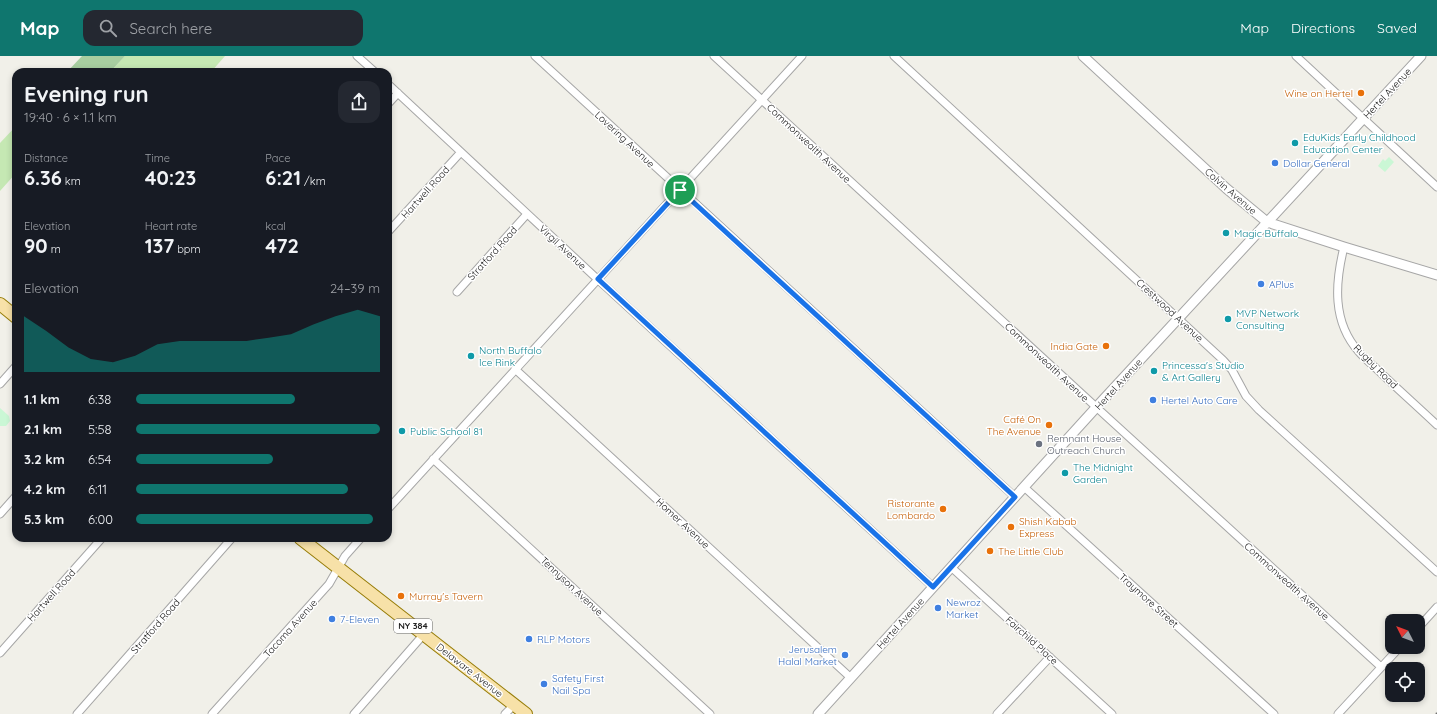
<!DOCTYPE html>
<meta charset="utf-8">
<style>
body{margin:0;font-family:Quicksand,sans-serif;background:#242831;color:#f1f3f6;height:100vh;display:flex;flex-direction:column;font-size:15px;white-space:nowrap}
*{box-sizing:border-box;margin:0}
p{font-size:13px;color:#9ea1a6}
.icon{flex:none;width:22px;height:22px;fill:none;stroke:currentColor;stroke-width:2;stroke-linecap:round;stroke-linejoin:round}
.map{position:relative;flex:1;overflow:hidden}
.drawer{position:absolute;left:12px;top:12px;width:380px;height:474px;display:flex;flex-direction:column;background:#171b24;border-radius:12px;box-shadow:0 2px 6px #0003}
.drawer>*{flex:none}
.needle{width:26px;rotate:312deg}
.controls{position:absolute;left:1385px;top:558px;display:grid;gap:8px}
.controls a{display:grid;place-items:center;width:40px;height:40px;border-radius:8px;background:#171b24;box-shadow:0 2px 6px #0003;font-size:20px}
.pin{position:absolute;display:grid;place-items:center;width:34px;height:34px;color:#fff;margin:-17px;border:2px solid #fff;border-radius:50%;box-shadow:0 1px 4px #0007}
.round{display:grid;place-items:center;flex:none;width:42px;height:42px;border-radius:12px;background:#242831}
.headline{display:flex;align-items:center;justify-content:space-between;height:68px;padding:0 12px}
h1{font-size:22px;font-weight:700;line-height:30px}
.stats{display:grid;grid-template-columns:repeat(3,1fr);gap:6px;height:68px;padding:4px 12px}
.stats div{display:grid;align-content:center}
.stats b{font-size:20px;font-weight:700}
.stats small{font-size:11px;font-weight:400}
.stats p{font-size:11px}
.chart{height:112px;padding:8px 12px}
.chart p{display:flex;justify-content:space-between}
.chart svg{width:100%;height:72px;margin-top:4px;fill:#0f766e;opacity:.7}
ul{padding:0 12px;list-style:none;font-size:13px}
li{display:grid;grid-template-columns:64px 48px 1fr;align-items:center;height:30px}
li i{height:10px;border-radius:5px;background:#0f766e}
header{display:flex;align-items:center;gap:24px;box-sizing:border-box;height:56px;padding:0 20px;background:#0f766e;color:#fff}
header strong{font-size:19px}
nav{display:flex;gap:22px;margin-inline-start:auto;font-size:14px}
.search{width:280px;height:36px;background:#242831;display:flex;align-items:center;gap:10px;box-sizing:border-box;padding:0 14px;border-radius:12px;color:#9ea1a6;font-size:15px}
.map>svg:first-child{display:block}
.grass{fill:#c5e8b3}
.forest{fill:#a7cea0}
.park{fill:#caf7d5}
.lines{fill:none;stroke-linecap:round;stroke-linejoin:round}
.minor-casing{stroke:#a6a6a6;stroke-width:9}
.tertiary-casing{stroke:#a6a6a6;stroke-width:11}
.primary-casing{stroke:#977d08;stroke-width:14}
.minor{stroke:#fff;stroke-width:7}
.tertiary{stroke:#fff;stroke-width:9}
.primary{stroke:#f7e1a8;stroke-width:12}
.rail{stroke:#707070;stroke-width:2;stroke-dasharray:8 8;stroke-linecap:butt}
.route-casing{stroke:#fff;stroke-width:8}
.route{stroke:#1a73e8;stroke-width:5}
.food-dot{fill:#e8710a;stroke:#fff;stroke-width:1.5}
.culture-dot{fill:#0f9aa8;stroke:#fff;stroke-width:1.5}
.shop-dot{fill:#3f7fe0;stroke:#fff;stroke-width:1.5}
.worship-dot{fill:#6b7280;stroke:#fff;stroke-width:1.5}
.labels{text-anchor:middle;stroke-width:3;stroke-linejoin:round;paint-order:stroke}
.shield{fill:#fff;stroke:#646464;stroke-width:1}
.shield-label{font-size:9px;font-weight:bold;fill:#222}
.food-label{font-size:10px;fill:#c56008;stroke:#fff;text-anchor:end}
.street-label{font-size:10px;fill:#222;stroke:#fff}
.culture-label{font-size:10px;fill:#0d838f;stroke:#fff;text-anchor:start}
.shop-label{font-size:10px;fill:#366cbe;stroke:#fff;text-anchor:start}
.worship-label{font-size:10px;fill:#5b616d;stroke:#fff;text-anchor:start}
</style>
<header>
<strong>Map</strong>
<div class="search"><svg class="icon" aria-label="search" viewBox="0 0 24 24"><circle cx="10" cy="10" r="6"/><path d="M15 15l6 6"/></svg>Search here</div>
<nav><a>Map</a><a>Directions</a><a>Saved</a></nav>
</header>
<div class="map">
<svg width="1437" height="658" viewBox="0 0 1437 658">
<rect width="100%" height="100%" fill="#f1f0e9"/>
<!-- grass -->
<path class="grass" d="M125,0H225L211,16H110Z
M16,70V117L0,135V87Z"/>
<!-- forest -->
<path class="forest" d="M82,0H125L110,16H67Z"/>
<!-- park -->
<path class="park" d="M1389,101L1394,106L1385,116L1378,110L1383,103L1385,105Z
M0,352L9,360L10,365L6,370H0Z"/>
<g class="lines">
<defs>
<path id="minor" d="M357,0L375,16
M535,0L1015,441
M714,0L1107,361L1381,611
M894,0L1223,304L1232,314L1246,340L1259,354L1437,516
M1296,0L1437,131
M388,28L593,219L933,531
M388,48L398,37
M388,176L461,96
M1344,191C1335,227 1332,266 1359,296C1366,304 1375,311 1383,319C1401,336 1419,352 1437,369
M457,236L527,158
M515,313L851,622
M0,328L16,310
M433,403L710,658
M1024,431L1274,658
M388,453L802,0
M0,458L16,440
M951,511L1112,658
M1418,572L1437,551
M0,597L102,482
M77,658L232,482
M212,658L329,528L345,500L361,482
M354,658L424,578
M505,658L514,649
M997,658L1050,601
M1338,658L1400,591"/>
<path id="tertiary" d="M1083,0L1227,133L1267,166L1344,191L1437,219
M818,658L1102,345L1421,0"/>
<path id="primary" d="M0,248L16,261
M300,482L526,658"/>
</defs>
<!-- minor casing -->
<use href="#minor" class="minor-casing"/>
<!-- tertiary casing -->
<use href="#tertiary" class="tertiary-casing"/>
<!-- primary casing -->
<use href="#primary" class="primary-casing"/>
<!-- minor -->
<use href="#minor" class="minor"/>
<!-- tertiary -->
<use href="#tertiary" class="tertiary"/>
<!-- primary -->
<use href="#primary" class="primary"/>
<!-- rail -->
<path class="rail" d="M1436,658L1437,657"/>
</g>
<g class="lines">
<defs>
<path id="route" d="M680,134L1015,441L933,531L598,223Z"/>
</defs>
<!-- route casing -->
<use href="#route" class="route-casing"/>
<!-- route -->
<use href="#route" class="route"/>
</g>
<!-- markers -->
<g class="food-dot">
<circle cx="1361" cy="37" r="4"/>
<circle cx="1106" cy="290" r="4"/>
<circle cx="1049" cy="369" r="4"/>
<circle cx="943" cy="453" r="4"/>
<circle cx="1011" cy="471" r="4"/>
<circle cx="990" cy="495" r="4"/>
<circle cx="401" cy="540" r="4"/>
</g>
<g class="culture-dot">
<circle cx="1295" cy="87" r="4"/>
<circle cx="1226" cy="177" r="4"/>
<circle cx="1228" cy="263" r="4"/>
<circle cx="471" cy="300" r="4"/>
<circle cx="1154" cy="315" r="4"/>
<circle cx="402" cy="375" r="4"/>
<circle cx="1065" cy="417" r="4"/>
</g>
<g class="shop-dot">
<circle cx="1275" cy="107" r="4"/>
<circle cx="1261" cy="228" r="4"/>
<circle cx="1153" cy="344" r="4"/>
<circle cx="938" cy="552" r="4"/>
<circle cx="332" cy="563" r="4"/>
<circle cx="529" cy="583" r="4"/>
<circle cx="845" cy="599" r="4"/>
<circle cx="544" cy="628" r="4"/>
</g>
<circle class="worship-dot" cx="1039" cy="388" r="4"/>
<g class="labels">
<!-- shield labels -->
<rect class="shield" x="394" y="563" width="38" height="14" rx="3"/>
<g class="shield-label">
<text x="413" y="573">NY 384</text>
</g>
<!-- food labels -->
<g class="food-label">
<text x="1353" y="41">Wine on Hertel</text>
<text x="1098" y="294">India Gate</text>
<text x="1041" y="367">Café On<tspan x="1041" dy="12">The Avenue</tspan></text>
<text x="935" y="451">Ristorante<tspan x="935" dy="12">Lombardo</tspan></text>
<text x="1019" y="469" text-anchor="start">Shish Kabab<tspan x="1019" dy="12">Express</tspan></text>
<text x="998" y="499" text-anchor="start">The Little Club</text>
<text x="409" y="544" text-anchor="start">Murray's Tavern</text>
</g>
<!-- street labels -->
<g class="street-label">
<text transform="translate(1387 37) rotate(-47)" y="4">Hertel Avenue</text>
<text transform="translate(625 83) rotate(43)" y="4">Lovering Avenue</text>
<text transform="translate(809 87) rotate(43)" y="4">Commonwealth Avenue</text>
<text transform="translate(1231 135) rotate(41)" y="4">Colvin Avenue</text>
<text transform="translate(425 136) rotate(-48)" y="4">Hartwell Road</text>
<text transform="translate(563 191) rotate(43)" y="4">Virgil Avenue</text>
<text transform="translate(492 197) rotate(-48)" y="4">Stratford Road</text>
<text transform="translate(1170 254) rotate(43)" y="4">Crestwood Avenue</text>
<text transform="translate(1047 306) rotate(43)" y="4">Commonwealth Avenue</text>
<text transform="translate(1376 310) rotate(45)" y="4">Rugby Road</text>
<text transform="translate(1118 328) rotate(-48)" y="4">Hertel Avenue</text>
<text transform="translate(683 467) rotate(43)" y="4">Homer Avenue</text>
<text transform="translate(1287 525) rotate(42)" y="4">Commonwealth Avenue</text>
<text transform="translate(572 530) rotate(43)" y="4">Tennyson Avenue</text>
<text transform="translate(51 539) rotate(-48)" y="4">Hartwell Road</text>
<text transform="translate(1149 544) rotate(42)" y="4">Traymore Street</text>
<text transform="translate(900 567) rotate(-48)" y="4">Hertel Avenue</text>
<text transform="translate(155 570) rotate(-49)" y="4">Stratford Road</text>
<text transform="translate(290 572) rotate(-48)" y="4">Tacoma Avenue</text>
<text transform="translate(1032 584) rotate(42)" y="4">Fairchild Place</text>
<text transform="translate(470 614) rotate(38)" y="4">Delaware Avenue</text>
</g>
<!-- culture labels -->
<g class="culture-label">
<text x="1303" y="85">EduKids Early Childhood<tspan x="1303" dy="12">Education Center</tspan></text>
<text x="1234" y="181">Magic Buffalo</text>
<text x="1236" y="261">MVP Network<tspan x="1236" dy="12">Consulting</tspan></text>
<text x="479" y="298">North Buffalo<tspan x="479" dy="12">Ice Rink</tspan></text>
<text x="1162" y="313">Princessa's Studio<tspan x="1162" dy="12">&amp; Art Gallery</tspan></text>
<text x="410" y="379">Public School 81</text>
<text x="1073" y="415">The Midnight<tspan x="1073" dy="12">Garden</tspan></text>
</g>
<!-- shop labels -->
<g class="shop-label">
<text x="1283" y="111">Dollar General</text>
<text x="1269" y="232">APlus</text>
<text x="1161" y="348">Hertel Auto Care</text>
<text x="946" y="550">Newroz<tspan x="946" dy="12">Market</tspan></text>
<text x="340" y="567">7-Eleven</text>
<text x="537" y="587">RLP Motors</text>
<text x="837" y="597" text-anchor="end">Jerusalem<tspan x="837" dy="12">Halal Market</tspan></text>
<text x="552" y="626">Safety First<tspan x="552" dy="12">Nail Spa</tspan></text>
</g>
<!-- worship labels -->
<g class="worship-label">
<text x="1047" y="386">Remnant House<tspan x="1047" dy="12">Outreach Church</tspan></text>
</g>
</g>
</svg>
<div class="controls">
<a><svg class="needle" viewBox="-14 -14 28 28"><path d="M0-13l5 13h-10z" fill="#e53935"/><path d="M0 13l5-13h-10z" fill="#9ea1a6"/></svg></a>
<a><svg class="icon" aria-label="locate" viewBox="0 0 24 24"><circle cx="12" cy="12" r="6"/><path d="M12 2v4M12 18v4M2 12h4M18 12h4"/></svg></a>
</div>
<div class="pin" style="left:680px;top:134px;background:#1e9e55"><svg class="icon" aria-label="arrive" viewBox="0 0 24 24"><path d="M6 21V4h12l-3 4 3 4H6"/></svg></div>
<section class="drawer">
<div class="headline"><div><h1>Evening run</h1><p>19:40 · 6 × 1.1 km</p></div><a class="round"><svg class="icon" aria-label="share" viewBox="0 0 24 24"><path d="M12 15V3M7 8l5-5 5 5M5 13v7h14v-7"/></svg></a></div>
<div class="stats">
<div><p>Distance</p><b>6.36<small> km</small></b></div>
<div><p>Time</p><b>40:23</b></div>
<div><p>Pace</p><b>6:21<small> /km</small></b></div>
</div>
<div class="stats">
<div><p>Elevation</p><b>90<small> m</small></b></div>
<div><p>Heart rate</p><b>137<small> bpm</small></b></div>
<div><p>kcal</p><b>472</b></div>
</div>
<div class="chart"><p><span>Elevation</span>24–39 m</p>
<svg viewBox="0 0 160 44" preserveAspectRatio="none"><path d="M0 44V10L10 19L20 29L30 36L40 38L50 34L60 27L70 25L80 25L90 25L100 25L110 23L120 21L130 15L140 10L150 6L160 10V44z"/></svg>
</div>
<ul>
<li><b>1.1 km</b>6:38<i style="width:65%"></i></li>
<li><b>2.1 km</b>5:58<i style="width:100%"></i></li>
<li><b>3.2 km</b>6:54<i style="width:56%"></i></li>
<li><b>4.2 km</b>6:11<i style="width:87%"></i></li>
<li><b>5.3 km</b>6:00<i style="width:97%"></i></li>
</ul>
</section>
</div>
